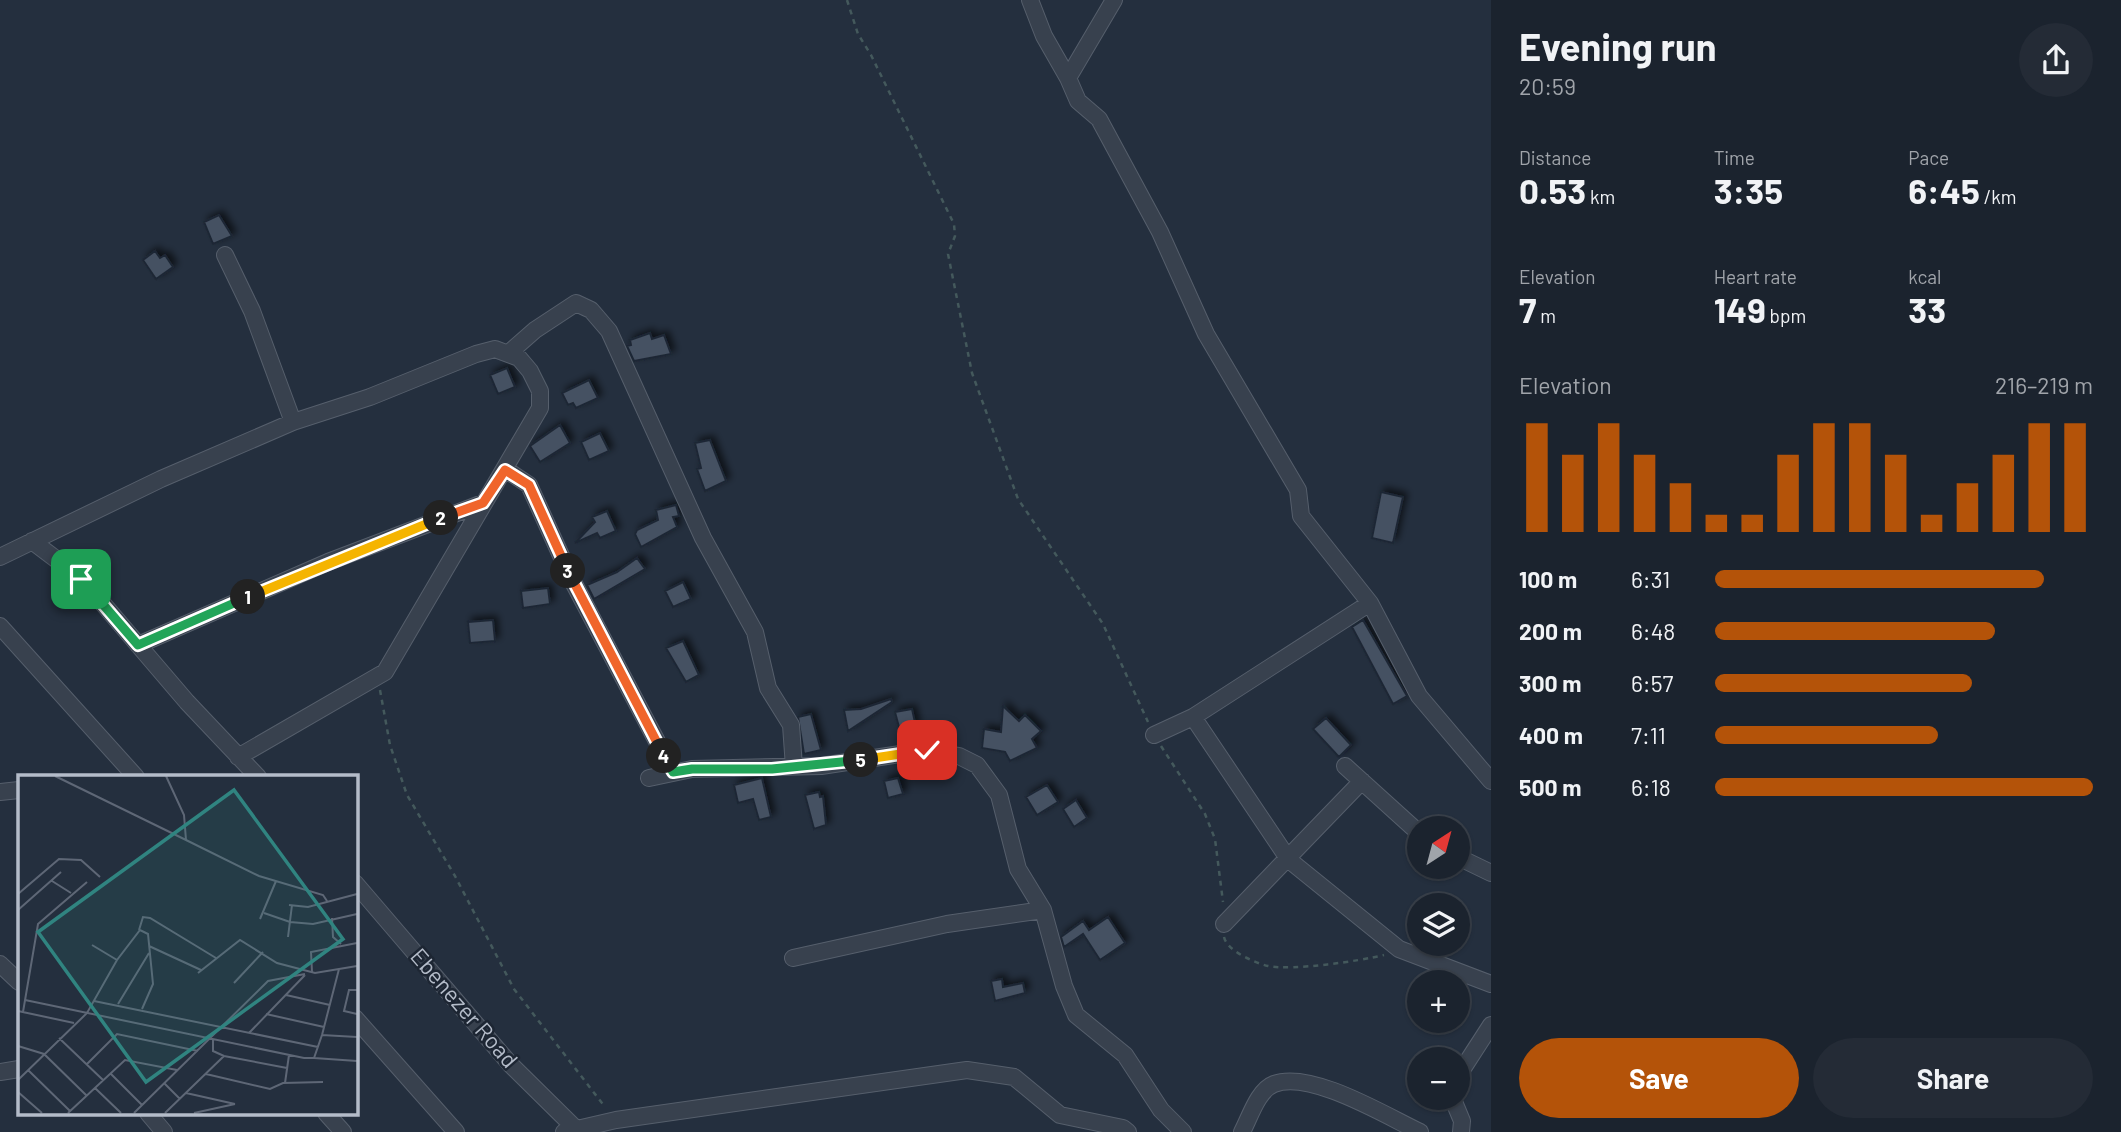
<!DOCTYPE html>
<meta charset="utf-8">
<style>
body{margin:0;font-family:Barlow,sans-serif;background:#242b36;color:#f1f3f6;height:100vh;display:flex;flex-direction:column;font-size:26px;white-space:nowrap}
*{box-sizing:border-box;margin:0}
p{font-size:23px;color:#a0a4aa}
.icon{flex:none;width:38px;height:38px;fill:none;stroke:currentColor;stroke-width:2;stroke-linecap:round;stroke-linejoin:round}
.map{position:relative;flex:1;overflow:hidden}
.drawer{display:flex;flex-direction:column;background:#1b232e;width:630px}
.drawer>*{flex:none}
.needle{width:46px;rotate:36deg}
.controls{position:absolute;left:1407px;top:816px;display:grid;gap:14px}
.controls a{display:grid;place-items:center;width:63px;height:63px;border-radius:50%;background:#1b232e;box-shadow:0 2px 5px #0004,0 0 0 2px #39404a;font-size:35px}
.pin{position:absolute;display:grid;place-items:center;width:60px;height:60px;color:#fff;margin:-30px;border-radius:14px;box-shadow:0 4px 10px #0006}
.km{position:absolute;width:35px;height:35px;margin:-18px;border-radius:50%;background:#222;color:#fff;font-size:19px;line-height:35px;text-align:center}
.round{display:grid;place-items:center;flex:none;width:74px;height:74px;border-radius:37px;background:#242b36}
.head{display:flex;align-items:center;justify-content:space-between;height:119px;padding:0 28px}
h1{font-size:38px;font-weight:700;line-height:52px}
.metrics{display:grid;grid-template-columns:repeat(3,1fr);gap:10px;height:119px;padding:7px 28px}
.metrics div{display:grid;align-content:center}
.metrics b{font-size:35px;font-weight:700}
.metrics small{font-size:19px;font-weight:400}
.metrics p{font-size:19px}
.chart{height:196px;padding:14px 28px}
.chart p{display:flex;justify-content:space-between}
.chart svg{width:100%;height:126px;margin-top:7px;stroke:#b45309;stroke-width:6}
.cta{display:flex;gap:14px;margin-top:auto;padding:14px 28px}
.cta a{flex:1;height:80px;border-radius:42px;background:#b45309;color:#fff;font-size:28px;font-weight:700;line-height:80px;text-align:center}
.cta a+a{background:#242b36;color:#f1f3f6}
ul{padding:0 28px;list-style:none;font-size:23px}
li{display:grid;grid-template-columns:112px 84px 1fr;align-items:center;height:52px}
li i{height:18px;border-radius:9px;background:#b45309}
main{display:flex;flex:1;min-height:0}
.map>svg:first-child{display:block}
.building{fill:#455162;stroke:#1f2835;stroke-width:2;filter:url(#shadow)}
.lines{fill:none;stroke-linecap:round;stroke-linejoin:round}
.street-casing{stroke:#565f6c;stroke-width:18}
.path{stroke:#44595c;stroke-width:2.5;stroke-dasharray:5 5;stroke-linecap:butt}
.street{stroke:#38414e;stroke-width:16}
.split-1-casing{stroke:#fff;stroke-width:14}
.split-2-casing{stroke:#fff;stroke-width:14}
.split-3-casing{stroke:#fff;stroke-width:14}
.split-4-casing{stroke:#fff;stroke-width:14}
.split-5-casing{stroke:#fff;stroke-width:14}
.split-6-casing{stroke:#fff;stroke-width:14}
.split-1{stroke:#22a559;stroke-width:9}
.split-2{stroke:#f5b400;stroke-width:9}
.split-3{stroke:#f0652b;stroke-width:9}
.split-4{stroke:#f0652b;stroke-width:9}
.split-5{stroke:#22a559;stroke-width:9}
.split-6{stroke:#f5b400;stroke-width:9}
.labels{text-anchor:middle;stroke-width:5;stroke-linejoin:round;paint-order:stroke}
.street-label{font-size:23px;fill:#b4bcc9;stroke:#1d2633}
.inset-road{fill:none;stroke:#5e6776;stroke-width:2}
.view{fill:#308480;fill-opacity:0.15;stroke:#308480;stroke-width:3.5}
.inset-edge{fill:none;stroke:#b4bcc9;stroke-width:3.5}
</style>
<main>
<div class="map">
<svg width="1491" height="1132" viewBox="0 0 1491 1132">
<defs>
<filter id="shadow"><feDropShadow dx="4" dy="-4" stdDeviation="3.5" flood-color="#0009"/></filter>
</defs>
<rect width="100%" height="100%" fill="#242f3e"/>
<!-- building -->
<path class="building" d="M219,215L232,236L213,244L204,222Z
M155,251L160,258L165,255L173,267L156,279L143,260Z
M650,333L652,339L664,335L671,354L634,361L627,346L631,345L630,340Z
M507,368L515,387L498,394L490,375Z
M589,380L598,398L576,408L573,403L568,405L562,393Z
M560,425L570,443L540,462L530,446Z
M600,433L609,451L589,460L581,442Z
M710,440L726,481L705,491L697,469L701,468L695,443Z
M1381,492L1403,497L1393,543L1372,538Z
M676,505L679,516L673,517L677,527L641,547L635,534L637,530L658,520L656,510Z
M607,511L616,531L600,538L597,533L575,543L595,522L592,517Z
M637,558L645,569L594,599L587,585L617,572Z
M683,582L691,599L673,607L665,591Z
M548,588L550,604L523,608L521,591Z
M493,620L495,641L470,643L468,622Z
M1363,620L1407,696L1393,704L1352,627Z
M683,641L699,675L686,682L666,648Z
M891,699L892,702L848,731L844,710L861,709Z
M1003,706L1019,721L1025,715L1041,731L1032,739L1037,748L1010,761L1005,752L982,748L984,729L1001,732Z
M912,709L916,727L900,731L895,712Z
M811,714L821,750L804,754L798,717Z
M1326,718L1351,745L1339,757L1313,729Z
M762,778L771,817L759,820L753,799L738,803L734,785Z
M898,778L903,794L888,798L884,781Z
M1047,785L1058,802L1037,815L1026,797Z
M819,792L820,797L823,796L826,825L814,829L805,795Z
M1076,800L1087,818L1074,827L1063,809Z
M1108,917L1125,943L1100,960L1083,934L1064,947L1061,937L1083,921L1089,930Z
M1002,979L1003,987L1023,983L1025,993L995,1001L991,981Z"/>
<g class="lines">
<defs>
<path id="street" d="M1030,0L1044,36L1068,78
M1114,0L1068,78L1078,101L1099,119L1160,232L1206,334L1298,490L1301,516L1370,603L1419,696L1491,781
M225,255L252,311L293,422
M510,352L535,330L576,303L591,310L609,331L703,538L755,632L768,688L791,725L794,767
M505,469L529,485L572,580L673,772
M32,541L81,578L187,702L258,777
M0,557L161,479L293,422L370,397L476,354L495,349L519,358L530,371L540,391V408L385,672L238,757
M0,626L136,777
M138,645L328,562L483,503
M1193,717L1289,860L1399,949L1491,984
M1154,735L1193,717L1370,603
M1345,766L1419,833
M649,778L692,769L821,766L927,750L959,756L977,765L999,795L1018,869L1043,910L1064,986L1076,1015L1125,1055L1161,1110L1183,1132
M0,792L19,790
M1458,857L1491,873
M355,883L510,1064L579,1132
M1224,924L1362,781
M793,958L947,924L1043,910
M0,964L19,982
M355,1018L456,1132
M0,1072L19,1069
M1458,1076L1491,1025
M1452,1097L1462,1121L1461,1132
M148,1113L164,1132
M326,1113L343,1132
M564,1132L616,1120L967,1070L1014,1077L1060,1115L1123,1128L1128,1132
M1242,1132C1250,1117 1258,1090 1274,1084C1311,1070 1386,1116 1420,1132"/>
</defs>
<!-- street casing -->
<use href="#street" class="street-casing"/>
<!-- path -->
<path class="path" d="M847,0L858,34L871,55L954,224L955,236L948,254L972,373L1018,499L1103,624L1148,722
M380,690L390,745L407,795L455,876L514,989L605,1107
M1161,746L1205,814L1215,839L1223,902
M1224,937C1227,951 1255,963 1268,966C1291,971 1360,961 1384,955"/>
<!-- street -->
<use href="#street" class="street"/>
</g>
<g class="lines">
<defs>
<path id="split-1" d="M81,579L138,645L248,597"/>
<path id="split-2" d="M248,597L441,518"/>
<path id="split-3" d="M441,518L483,503L505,470L529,485L568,571"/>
<path id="split-4" d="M568,571L664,756"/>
<path id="split-5" d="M664,756L673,772L692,769H772L861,760"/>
<path id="split-6" d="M861,760L927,750"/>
</defs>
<!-- split-1 casing -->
<use href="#split-1" class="split-1-casing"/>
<!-- split-2 casing -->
<use href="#split-2" class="split-2-casing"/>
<!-- split-3 casing -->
<use href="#split-3" class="split-3-casing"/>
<!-- split-4 casing -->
<use href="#split-4" class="split-4-casing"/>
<!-- split-5 casing -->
<use href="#split-5" class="split-5-casing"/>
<!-- split-6 casing -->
<use href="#split-6" class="split-6-casing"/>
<!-- split-1 -->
<use href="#split-1" class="split-1"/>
<!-- split-2 -->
<use href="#split-2" class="split-2"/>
<!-- split-3 -->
<use href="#split-3" class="split-3"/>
<!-- split-4 -->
<use href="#split-4" class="split-4"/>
<!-- split-5 -->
<use href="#split-5" class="split-5"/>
<!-- split-6 -->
<use href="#split-6" class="split-6"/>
</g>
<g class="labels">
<!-- street labels -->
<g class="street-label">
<text transform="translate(464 1008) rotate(49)" y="8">Ebenezer Road</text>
</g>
</g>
<!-- overview -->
<g transform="translate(18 775)">
<rect width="340" height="340" fill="#242f3e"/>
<path class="inset-road" d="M37,1L168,65M148,1L166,40L168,65L241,101L305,120L309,126M34,106L53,118M0,119L41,84L63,85L82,102M271,130L290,132L339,119M0,135L43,97M246,138L272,147L295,149L339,139M314,143L315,162L323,169M242,144L258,106M121,155L125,142L132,143L198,183M270,162L274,130M74,170L99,185M131,171L183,195M294,197L293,177L339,168M180,198L222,165L259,188L297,198L339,191M216,208L245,177M339,215H331L326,236L339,239M268,220L312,230M7,225L286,283H296L304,260L339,262M76,226L300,272M100,229L131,178M0,236L56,248M5,237L20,149L69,107M248,239L306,252M231,258L287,200M304,260L321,194M41,263L85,305M195,265V276L206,281L269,293M0,271L26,279L68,320M296,283L339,286M69,289L99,259L180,276M10,295L52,336M92,298L124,330M188,299L252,314L265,308L305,307M0,305L69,238L99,185L122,155L130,159L135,209L124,234M146,308L162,324M267,308L271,280M77,313L103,338M0,317L24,338M168,318L217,329M50,338L107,285L159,295M116,338L250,206L287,199M147,338L206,281M176,338L217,329"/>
<path class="view" d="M216,15L325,164L128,307L20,157Z"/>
<rect width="340" height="340" class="inset-edge"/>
</g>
</svg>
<div class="controls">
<a><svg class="needle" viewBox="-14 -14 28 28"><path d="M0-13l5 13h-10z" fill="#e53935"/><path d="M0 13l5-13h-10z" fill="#a0a4aa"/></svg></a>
<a><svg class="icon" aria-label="layers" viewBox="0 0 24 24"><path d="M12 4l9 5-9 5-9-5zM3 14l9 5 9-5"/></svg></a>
<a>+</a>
<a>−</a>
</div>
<div class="pin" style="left:81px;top:579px;background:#1e9e55"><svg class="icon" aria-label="arrive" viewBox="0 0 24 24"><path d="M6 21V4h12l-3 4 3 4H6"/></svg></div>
<div class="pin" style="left:927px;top:750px;background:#d93025"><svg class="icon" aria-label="check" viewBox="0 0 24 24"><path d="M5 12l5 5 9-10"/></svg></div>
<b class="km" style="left:248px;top:597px">1</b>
<b class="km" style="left:441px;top:518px">2</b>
<b class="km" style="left:568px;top:571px">3</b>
<b class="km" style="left:664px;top:756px">4</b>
<b class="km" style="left:861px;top:760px">5</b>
</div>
<section class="drawer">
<div class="head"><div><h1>Evening run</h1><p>20:59</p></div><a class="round"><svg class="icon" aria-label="share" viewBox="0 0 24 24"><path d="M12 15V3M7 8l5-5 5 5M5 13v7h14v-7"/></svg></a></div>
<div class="metrics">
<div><p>Distance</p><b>0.53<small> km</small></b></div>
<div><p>Time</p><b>3:35</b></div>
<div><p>Pace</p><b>6:45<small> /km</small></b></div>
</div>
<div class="metrics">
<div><p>Elevation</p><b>7<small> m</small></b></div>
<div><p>Heart rate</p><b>149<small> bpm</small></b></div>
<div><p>kcal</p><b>33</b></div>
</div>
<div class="chart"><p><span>Elevation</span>216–219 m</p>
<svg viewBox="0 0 160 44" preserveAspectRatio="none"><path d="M5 44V6M15 44V17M25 44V6M35 44V17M45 44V27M55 44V38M65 44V38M75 44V17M85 44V6M95 44V6M105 44V17M115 44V38M125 44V27M135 44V17M145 44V6M155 44V6"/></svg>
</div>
<ul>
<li><b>100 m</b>6:31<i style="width:87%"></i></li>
<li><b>200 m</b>6:48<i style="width:74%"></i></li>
<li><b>300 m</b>6:57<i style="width:68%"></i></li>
<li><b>400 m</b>7:11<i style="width:59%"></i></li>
<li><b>500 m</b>6:18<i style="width:100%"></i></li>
</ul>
<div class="cta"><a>Save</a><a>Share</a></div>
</section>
</main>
